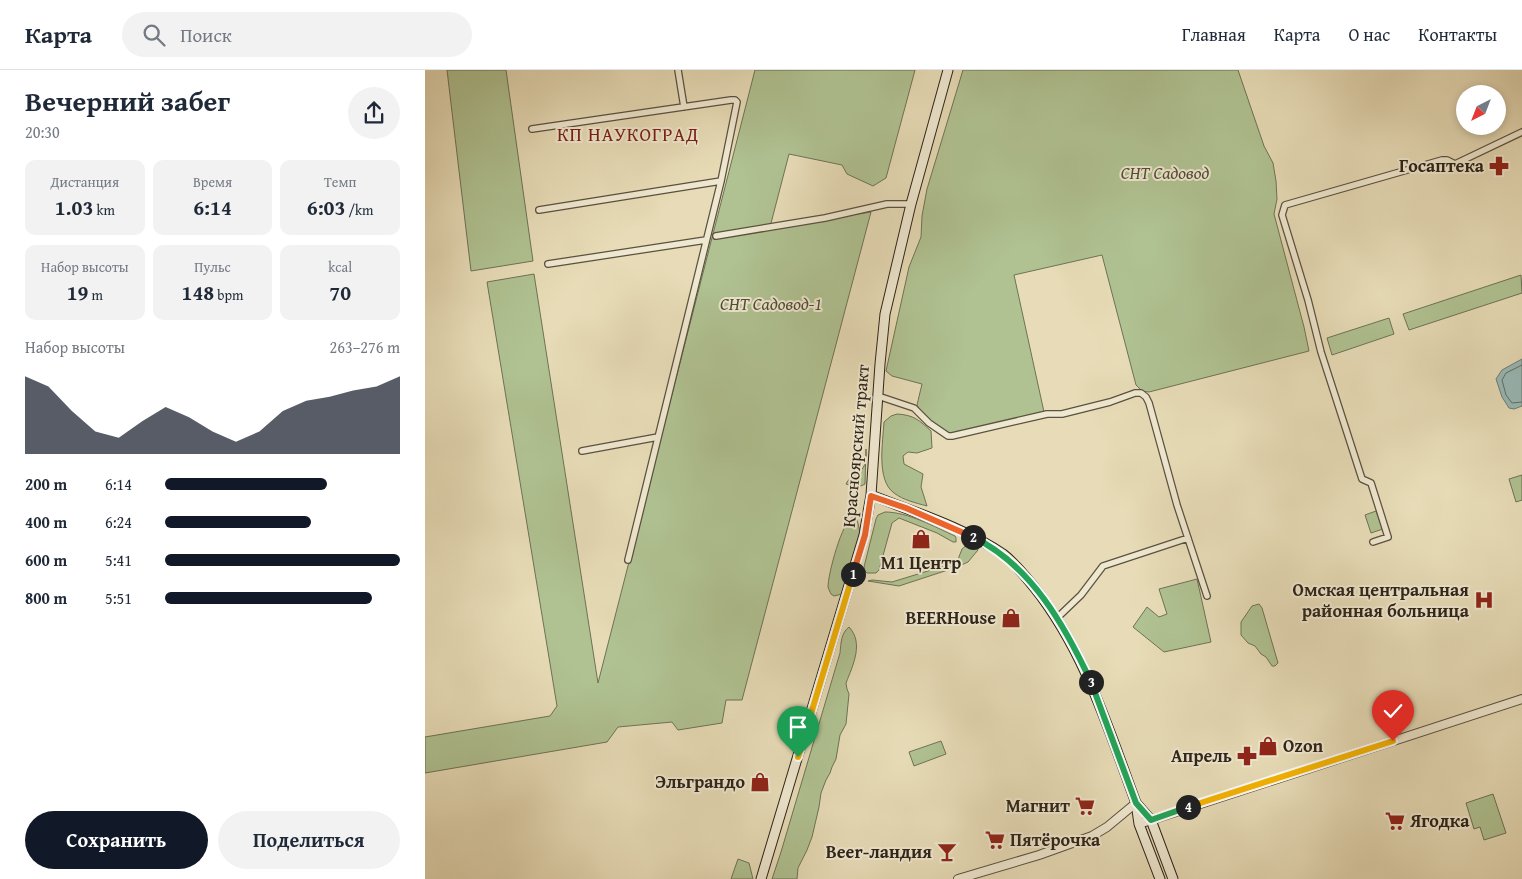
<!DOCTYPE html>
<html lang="ru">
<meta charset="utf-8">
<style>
body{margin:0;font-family:"Gentium Book Plus",serif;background:#f2f2f3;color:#1f2937;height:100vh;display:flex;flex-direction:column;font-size:19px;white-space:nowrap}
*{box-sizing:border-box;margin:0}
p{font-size:16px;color:#747a83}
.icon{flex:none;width:28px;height:28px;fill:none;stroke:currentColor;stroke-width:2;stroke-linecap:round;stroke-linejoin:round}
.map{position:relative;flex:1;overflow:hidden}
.sheet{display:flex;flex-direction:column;background:#fff;width:425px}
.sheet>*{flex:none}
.needle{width:32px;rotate:222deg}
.controls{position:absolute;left:1031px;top:15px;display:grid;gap:10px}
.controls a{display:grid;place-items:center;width:50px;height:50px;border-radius:50%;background:#fff;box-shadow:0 2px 8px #0003;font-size:25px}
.pin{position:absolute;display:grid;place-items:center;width:42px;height:42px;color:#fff;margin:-51px -21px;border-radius:50% 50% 50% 0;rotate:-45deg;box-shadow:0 0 5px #0007}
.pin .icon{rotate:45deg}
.km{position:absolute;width:25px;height:25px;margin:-12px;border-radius:50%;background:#222;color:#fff;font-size:14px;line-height:25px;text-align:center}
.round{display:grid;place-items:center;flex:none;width:52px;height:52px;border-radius:26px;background:#f2f2f3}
.summary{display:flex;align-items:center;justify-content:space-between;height:85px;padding:0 25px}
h1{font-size:28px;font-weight:800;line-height:38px}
.figures{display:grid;grid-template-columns:repeat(3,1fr);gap:8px;height:85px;padding:5px 25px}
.figures div{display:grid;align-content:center;border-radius:10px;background:#f2f2f3;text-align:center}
.figures b{font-size:21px;font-weight:800}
.figures small{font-size:14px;font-weight:400}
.figures p{font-size:14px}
.chart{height:140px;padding:10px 25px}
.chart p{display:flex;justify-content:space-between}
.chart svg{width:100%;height:90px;margin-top:5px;fill:#111827;opacity:.7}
.cta{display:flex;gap:10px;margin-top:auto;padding:10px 25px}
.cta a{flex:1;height:58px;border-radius:30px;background:#111827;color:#fff;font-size:20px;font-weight:800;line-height:58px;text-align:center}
.cta a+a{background:#f2f2f3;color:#1f2937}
ul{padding:0 25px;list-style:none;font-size:16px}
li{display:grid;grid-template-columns:80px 60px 1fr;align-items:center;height:38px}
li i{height:12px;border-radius:6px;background:#111827}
header{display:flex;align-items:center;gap:30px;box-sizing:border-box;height:70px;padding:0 25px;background:#fff;border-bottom:1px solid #e0e1e3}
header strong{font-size:24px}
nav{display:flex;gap:28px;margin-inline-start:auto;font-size:18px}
.search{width:350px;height:45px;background:#f2f2f3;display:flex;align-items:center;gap:12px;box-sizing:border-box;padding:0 18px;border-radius:28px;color:#747a83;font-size:19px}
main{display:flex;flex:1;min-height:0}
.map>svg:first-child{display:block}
.green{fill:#b0c292;stroke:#6e7256}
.water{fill:#99bab7;stroke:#6d7e78}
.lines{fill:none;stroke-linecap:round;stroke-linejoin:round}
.shore{stroke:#626e68;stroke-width:1}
.minor-casing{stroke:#5b5140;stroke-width:8}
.tertiary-casing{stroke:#5b5140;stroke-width:10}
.secondary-casing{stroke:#2c2319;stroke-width:11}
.minor{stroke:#efe8d0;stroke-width:5.5}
.tertiary{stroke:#efe8d0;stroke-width:8}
.secondary{stroke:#efe8d0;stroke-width:9}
.split-1-casing{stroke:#fff;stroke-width:10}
.split-2-casing{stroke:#fff;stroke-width:10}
.split-3-casing{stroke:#fff;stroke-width:10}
.split-4-casing{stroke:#fff;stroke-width:10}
.split-5-casing{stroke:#fff;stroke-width:10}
.split-1{stroke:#f5b400;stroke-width:6}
.split-2{stroke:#f0652b;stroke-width:6}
.split-3{stroke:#22a559;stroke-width:6}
.split-4{stroke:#22a559;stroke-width:6}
.split-5{stroke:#f5b400;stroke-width:6}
.labels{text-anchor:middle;stroke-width:4;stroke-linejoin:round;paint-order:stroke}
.poi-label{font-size:18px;font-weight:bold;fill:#2c2319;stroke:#efe8d0;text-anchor:end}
.park-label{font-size:18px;font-style:italic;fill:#4d4b37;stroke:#efe8d0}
.street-label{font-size:18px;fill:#2c2319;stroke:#efe8d0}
.neighbourhood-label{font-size:19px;letter-spacing:1px;fill:#7a1f14;stroke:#efe8d0}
</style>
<header>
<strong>Карта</strong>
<div class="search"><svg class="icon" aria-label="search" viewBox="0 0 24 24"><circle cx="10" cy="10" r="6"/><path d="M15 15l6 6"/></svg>Поиск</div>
<nav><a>Главная</a><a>Карта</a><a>О нас</a><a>Контакты</a></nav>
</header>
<main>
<section class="sheet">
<div class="summary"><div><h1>Вечерний забег</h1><p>20:30</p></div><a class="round"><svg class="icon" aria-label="share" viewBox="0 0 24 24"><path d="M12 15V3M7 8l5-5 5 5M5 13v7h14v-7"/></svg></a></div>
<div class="figures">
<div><p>Дистанция</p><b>1.03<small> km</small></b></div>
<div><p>Время</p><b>6:14</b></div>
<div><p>Темп</p><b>6:03<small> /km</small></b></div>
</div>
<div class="figures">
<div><p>Набор высоты</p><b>19<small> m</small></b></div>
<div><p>Пульс</p><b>148<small> bpm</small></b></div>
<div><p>kcal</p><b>70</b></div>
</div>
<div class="chart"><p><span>Набор высоты</span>263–276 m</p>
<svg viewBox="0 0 160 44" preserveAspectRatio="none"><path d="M0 44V6L10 11L20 23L30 33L40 36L50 28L60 21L70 26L80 33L90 38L100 33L110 23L120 18L130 16L140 13L150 11L160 6V44z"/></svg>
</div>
<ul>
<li><b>200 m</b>6:14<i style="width:69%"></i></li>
<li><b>400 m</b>6:24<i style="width:62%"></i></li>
<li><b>600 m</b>5:41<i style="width:100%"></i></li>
<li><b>800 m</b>5:51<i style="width:88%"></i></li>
</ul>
<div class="cta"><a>Сохранить</a><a>Поделиться</a></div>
</section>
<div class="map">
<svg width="1097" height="809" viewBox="0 0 1097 809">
<rect width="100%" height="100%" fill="#e7dcb7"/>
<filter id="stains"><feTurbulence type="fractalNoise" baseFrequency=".004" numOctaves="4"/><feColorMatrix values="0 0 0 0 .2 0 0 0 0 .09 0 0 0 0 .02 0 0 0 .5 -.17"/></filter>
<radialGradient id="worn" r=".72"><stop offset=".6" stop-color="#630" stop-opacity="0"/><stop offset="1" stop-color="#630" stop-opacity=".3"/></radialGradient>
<!-- green -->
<path class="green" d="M22,0H81L108,191L46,201Z
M330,0H490L461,108L448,116L422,104L417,95L364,84L345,157L446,142L317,630H301L297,653L253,660L247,652L193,657L182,672L0,703V667L125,646L132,636L62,212L109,204L173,613Z
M538,0H813L839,76L848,93L851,111L852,129L849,144L879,257L884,281L724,322L717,321L711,315L677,185L589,205L619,342L525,364C513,357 498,348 492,335L497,314L467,306L461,301L484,197L496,167L497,146L502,119Z
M1096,205L1097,223L984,260L978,244Z
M964,248L969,264L907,285L902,268Z
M472,344C489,345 494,350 506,361L507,378L492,383L483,382L478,386L479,394L498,404L496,417L502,436C491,433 478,430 469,423C451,410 458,372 459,352L466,346Z
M441,379L440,414L436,416H432V417L421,414C425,405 435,405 439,396C442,391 441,384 441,379Z
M1097,405V430L1091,432L1084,409Z
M951,441L958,459L946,463L940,445Z
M460,442C483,442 510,457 530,466L531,468V472H528L512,463L474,448L467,453L454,500L451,503H442L440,501L439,497L451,449L453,445Z
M428,447H431C440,472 431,479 423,501C420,509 420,517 417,524L409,526L406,524C405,522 404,520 403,517C403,504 417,451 428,447Z
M544,473L550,476L553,480L543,492L532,497L474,516L443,511L447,510L467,512L532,492L537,479Z
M772,509L786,572L739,582L708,557L722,537L734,547L742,544L734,519Z
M834,534L837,538L853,593L850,596H847L841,587L836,584L830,576L823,573L816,565V552L827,536Z
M424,557C439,573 428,595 421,613L422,619L424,624L421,654L415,665L411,689L407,697L405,703L401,710L396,723L394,737L387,767L382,780L373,798L372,809H347L356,782L415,583C416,573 416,563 424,557Z
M516,671L521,684L489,696L484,682Z
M1068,724L1081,763L1059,770L1055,757L1049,759L1041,733Z
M313,789L324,793L328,809H306Z"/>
<!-- water -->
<path class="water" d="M1097,289V336L1089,339L1084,338L1077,327L1071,309L1077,300Z"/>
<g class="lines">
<!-- shore -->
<path class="shore" d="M1097,295L1081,303L1077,310L1081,325L1087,333L1097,332"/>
<defs>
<path id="minor" d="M253,0L259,37
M107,59L306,30H310L312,32L296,111L203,490
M114,140L296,111
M291,166L400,148L462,134H486
M123,194L281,170
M453,326L489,338L504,353L523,366H527L622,344H637L685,332L710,323H716L721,327L724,333L752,435L782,526
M157,381L233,367
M948,472L963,467L946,413L937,409L896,282L883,230L857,145L860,135L1017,90H1022L1030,94L1097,62
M632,548L656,525L678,496L763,468"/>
<path id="tertiary" d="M714,754L1097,629
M533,809L614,785L667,766L682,757L711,733"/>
<path id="secondary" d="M446,425C489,442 540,458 578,484C590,493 600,506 609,517C660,581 683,658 711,733L714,754L735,809
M712,734L726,750L748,809
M336,809L439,465L446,425L455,294L460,244L486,134L523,0"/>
</defs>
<!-- minor casing -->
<use href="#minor" class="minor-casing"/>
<!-- tertiary casing -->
<use href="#tertiary" class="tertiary-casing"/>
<!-- secondary casing -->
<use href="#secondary" class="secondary-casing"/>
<!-- minor -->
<use href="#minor" class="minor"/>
<!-- tertiary -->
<use href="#tertiary" class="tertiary"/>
<!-- secondary -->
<use href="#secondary" class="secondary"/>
</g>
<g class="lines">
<defs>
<path id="split-1" d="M373,687L428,504"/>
<path id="split-2" d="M428,504L440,465L446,426L481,438L548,467"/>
<path id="split-3" d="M548,467C606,495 640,556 666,612"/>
<path id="split-4" d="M666,612L711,733L726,750L763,737"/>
<path id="split-5" d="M763,737L968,671"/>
</defs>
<!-- split-1 casing -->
<use href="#split-1" class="split-1-casing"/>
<!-- split-2 casing -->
<use href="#split-2" class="split-2-casing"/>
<!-- split-3 casing -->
<use href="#split-3" class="split-3-casing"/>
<!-- split-4 casing -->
<use href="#split-4" class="split-4-casing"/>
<!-- split-5 casing -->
<use href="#split-5" class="split-5-casing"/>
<!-- split-1 -->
<use href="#split-1" class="split-1"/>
<!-- split-2 -->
<use href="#split-2" class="split-2"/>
<!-- split-3 -->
<use href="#split-3" class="split-3"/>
<!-- split-4 -->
<use href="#split-4" class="split-4"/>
<!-- split-5 -->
<use href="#split-5" class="split-5"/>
</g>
<!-- icons -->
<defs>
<symbol id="pharmacy-bare" viewBox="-9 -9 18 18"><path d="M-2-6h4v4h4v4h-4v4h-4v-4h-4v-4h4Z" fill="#8f2418" stroke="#efe8d0" stroke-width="2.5" paint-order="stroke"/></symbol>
<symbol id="shop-bare" viewBox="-9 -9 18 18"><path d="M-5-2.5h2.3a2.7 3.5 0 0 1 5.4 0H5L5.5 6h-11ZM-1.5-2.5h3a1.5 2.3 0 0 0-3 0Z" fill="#8f2418" stroke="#efe8d0" stroke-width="2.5" paint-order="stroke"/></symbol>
<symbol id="hospital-bare" viewBox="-9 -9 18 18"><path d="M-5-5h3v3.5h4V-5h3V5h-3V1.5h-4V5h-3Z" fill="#8f2418" stroke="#efe8d0" stroke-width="2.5" paint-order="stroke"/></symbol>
<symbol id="supermarket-bare" viewBox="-9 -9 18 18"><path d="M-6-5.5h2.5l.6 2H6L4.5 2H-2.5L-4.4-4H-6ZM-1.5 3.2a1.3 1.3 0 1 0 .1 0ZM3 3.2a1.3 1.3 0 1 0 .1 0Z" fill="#8f2418" stroke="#efe8d0" stroke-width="2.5" paint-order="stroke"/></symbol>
<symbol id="bar-bare" viewBox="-9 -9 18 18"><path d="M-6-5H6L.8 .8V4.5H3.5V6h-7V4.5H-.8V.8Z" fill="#8f2418" stroke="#efe8d0" stroke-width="2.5" paint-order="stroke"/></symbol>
</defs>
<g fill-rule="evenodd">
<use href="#pharmacy-bare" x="1060" y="82" width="28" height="28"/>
<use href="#shop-bare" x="482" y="455" width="28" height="28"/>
<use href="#hospital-bare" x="1045" y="516" width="28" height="28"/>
<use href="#shop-bare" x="572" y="534" width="28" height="28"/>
<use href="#shop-bare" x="829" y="662" width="28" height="28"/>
<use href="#pharmacy-bare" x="808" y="672" width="28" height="28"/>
<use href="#shop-bare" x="321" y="698" width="28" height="28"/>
<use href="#supermarket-bare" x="646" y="722" width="28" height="28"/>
<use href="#supermarket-bare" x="956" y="737" width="28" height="28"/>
<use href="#supermarket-bare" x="556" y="756" width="28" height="28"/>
<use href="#bar-bare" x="508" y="768" width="28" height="28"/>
</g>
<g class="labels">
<!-- poi labels -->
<g class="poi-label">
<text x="1059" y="102">Госаптека</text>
<text x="496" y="499" text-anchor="middle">М1 Центр</text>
<text x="1044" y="526">Омская центральная<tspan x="1044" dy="21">районная больница</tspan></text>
<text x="571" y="554">BEERHouse</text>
<text x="858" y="682" text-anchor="start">Ozon</text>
<text x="807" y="692">Апрель</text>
<text x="320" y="718">Эльграндо</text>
<text x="645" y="742">Магнит</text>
<text x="985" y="757" text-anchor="start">Ягодка</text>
<text x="585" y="776" text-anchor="start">Пятёрочка</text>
<text x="507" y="788">Beer-ландия</text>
</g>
<!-- park labels -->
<g class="park-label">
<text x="740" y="109">СНТ Садовод</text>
<text x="346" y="240">СНТ Садовод-1</text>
</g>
<!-- street labels -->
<g class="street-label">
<text transform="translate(431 376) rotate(-85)" y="6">Красноярский тракт</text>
</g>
<!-- neighbourhood labels -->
<g class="neighbourhood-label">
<text x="203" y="71">КП НАУКОГРАД</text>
</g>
</g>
<rect width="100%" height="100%" filter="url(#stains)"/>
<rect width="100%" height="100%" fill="url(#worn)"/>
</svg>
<div class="controls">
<a><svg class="needle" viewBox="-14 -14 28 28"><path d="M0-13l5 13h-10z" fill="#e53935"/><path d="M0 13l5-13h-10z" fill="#747a83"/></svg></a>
</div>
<div class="pin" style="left:373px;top:687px;background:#1e9e55"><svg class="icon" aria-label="arrive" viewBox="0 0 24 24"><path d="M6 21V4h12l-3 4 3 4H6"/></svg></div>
<div class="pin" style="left:968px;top:671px;background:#d93025"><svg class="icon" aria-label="check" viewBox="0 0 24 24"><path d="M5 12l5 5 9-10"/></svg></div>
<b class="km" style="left:428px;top:504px">1</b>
<b class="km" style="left:548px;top:467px">2</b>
<b class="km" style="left:666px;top:612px">3</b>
<b class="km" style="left:763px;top:737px">4</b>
</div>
</main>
